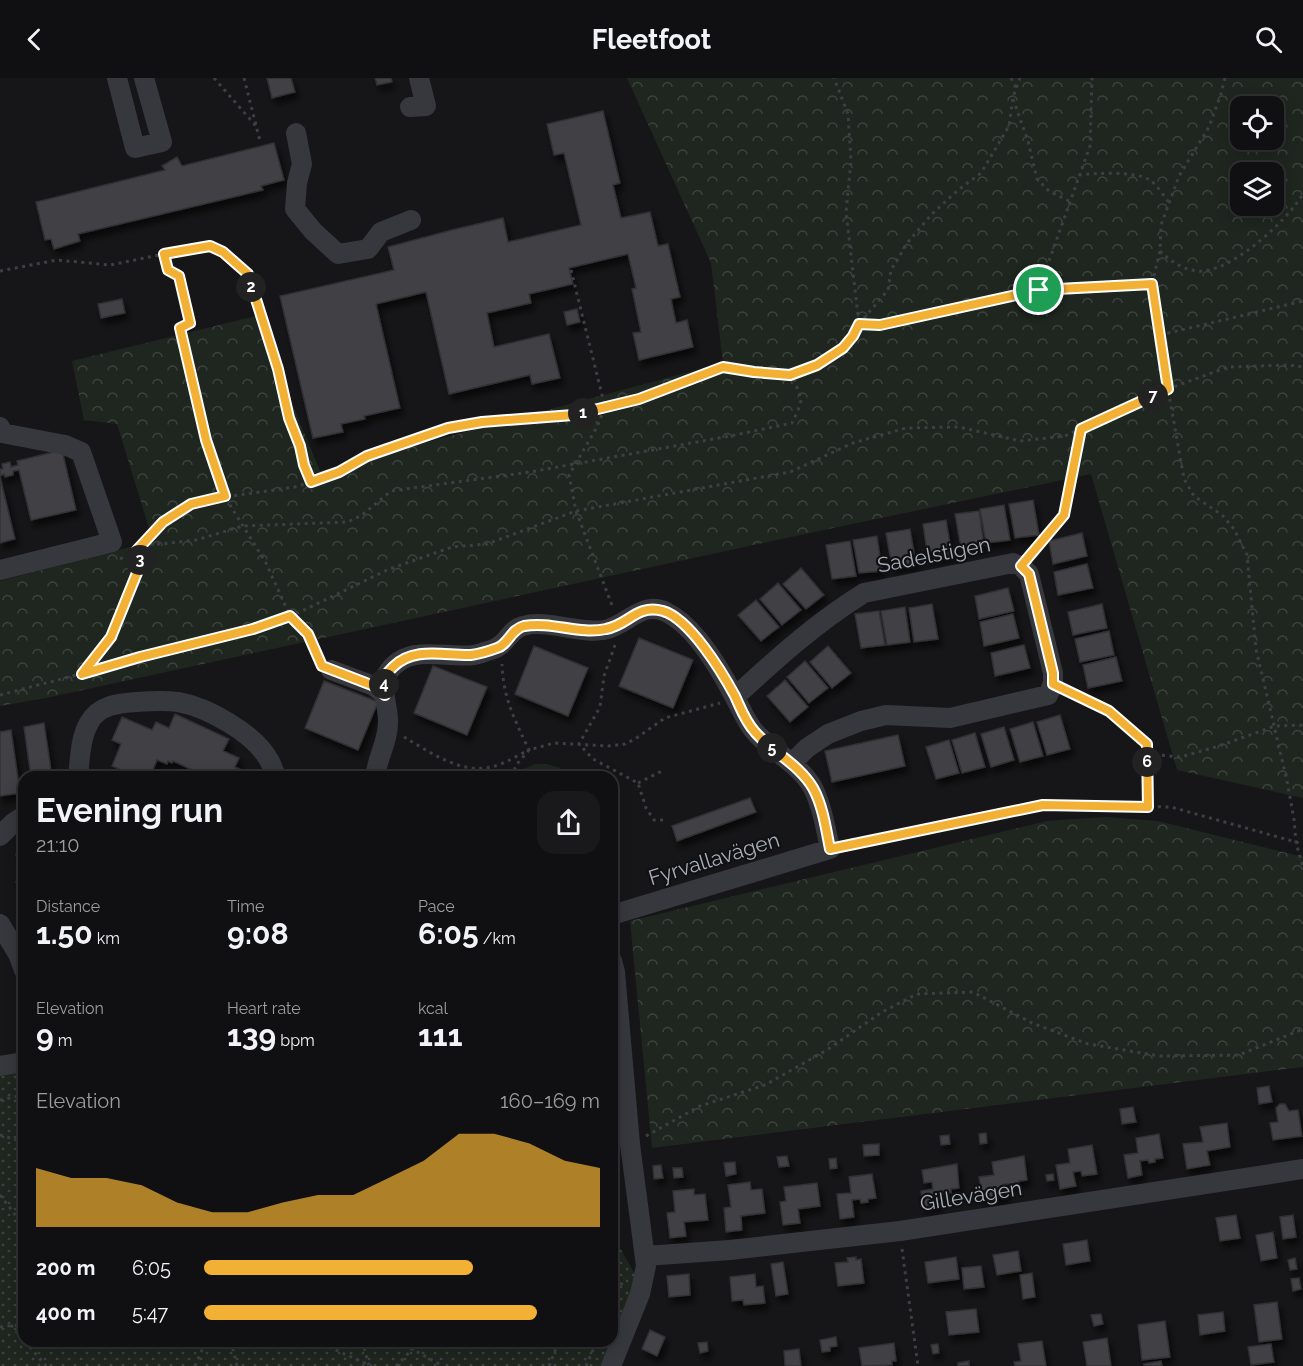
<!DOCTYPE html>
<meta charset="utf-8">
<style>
body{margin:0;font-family:Raleway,sans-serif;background:#19191b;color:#f1f3f6;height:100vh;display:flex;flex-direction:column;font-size:22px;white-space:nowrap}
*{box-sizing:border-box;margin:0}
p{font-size:20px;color:#9c9d9f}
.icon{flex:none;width:33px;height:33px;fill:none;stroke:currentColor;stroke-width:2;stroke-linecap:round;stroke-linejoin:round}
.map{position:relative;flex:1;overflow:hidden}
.drawer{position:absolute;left:18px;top:693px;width:600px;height:576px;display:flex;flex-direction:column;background:#101012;border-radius:18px;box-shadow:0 3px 15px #0003,0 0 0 2px #303032}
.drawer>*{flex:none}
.tools{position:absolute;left:1230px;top:18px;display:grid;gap:12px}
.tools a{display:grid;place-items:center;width:54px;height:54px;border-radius:12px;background:#101012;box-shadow:0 3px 15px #0003,0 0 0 2px #303032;font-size:30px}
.pin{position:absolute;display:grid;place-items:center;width:51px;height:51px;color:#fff;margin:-26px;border:3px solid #fff;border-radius:50%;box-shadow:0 2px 6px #0007}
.km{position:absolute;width:30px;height:30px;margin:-15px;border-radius:50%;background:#222;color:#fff;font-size:16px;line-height:30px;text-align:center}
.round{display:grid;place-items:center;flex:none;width:63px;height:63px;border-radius:18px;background:#19191b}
.head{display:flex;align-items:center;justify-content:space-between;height:102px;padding:0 18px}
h1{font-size:33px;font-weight:700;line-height:45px}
.figures{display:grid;grid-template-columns:repeat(3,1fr);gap:9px;height:102px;padding:6px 18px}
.figures div{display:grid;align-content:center}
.figures b{font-size:30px;font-weight:700}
.figures small{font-size:16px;font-weight:400}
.figures p{font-size:16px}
.chart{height:168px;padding:12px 18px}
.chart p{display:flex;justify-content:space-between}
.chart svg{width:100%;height:108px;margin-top:6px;fill:#f2b134;opacity:.7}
ul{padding:0 18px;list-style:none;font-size:20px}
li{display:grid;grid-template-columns:96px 72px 1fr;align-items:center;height:45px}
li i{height:15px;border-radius:8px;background:#f2b134}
header{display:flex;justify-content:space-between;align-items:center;height:78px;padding:0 18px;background:#101012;font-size:27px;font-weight:700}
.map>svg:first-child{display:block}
.grass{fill:url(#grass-dots)}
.forest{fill:url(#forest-crowns);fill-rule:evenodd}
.park{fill:url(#park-tufts)}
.building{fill:#404145;stroke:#303034;stroke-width:1.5;filter:url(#shadow)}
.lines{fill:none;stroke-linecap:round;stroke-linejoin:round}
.path{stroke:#3d3f44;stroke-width:3;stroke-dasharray:3 4.5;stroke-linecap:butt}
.minor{stroke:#37383d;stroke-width:20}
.route-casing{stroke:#fff;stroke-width:12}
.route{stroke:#f2b134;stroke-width:8}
.labels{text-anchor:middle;stroke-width:4.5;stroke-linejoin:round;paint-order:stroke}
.street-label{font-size:21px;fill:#a8adb8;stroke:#111113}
</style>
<header><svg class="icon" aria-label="back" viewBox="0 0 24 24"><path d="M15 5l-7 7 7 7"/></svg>Fleetfoot<svg class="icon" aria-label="search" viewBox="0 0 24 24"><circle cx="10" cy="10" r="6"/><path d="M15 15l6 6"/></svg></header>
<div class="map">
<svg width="1303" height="1288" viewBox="0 0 1303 1288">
<defs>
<pattern id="grass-dots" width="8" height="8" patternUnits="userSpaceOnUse" patternTransform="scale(1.5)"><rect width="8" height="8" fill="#1e261f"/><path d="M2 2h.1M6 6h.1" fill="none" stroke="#3c433d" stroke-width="1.8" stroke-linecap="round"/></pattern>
<pattern id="forest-crowns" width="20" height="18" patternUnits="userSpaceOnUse" patternTransform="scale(1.5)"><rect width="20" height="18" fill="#1e261f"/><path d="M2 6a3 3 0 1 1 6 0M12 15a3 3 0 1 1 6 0" fill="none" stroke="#3c433d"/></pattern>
<pattern id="park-tufts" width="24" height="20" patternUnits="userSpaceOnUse" patternTransform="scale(1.5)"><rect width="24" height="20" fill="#1e261f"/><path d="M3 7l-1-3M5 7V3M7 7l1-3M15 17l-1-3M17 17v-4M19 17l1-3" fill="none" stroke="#3c433d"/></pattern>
<filter id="shadow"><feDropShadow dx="3.5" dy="6" stdDeviation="3" flood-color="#0009"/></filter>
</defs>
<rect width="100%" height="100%" fill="#161618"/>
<!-- grass -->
<path class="grass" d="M24,993V1263H612V1092L619,1168L640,1205L604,1288H0V996Z"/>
<!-- forest -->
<path class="forest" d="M627,0H1303V720L1177,692L1091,396L800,457L46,620L0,628V503L153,463L117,346L84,342L72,283L256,238L320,393L723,285L711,185ZM1240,28H1274V62H1240ZM1240,94H1274V128H1240Z
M1105,739L1158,743L1303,779V989L652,1070L630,843L1047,743Z"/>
<!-- park -->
<path class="park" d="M535,686H547L560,690L557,699H506Z"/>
<!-- building -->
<path class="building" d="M267,0H291L295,14L272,20Z
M375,0H391L392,4L377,7Z
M603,33L620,105L613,107L621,140L650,134L658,168L668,166L680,219L671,221L676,245L687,242L693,269L639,282L633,255L641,254L632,211L636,210L628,176L569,190L573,206L529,216L531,225L487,235L494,269L549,256L560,300L532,306L530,297L449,316L426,214L376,226L400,330L364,338L365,341L341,346L343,354L313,360L280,218L394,192L388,169L452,152L503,140L508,164L581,147L564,75L554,77L547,46Z
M274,65L284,102L261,108L263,112L78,156L80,163L54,171L51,161L45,162L36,124L165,92L162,88L177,79L182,88Z
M122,221L125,235L101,240L98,226Z
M577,231L580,244L567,247L564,234Z
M62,372L76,432L31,442L19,392L13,393V397L5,399L4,396L0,398V391H3L2,386L10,384L11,389L18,387L17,383Z
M0,399L15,461L0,465Z
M1033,422L1039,457L1015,460L1009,426Z
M1004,427L1010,462L986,465L980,431Z
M979,433L984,467L961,470L955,436Z
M946,442L952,477L928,480L923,446Z
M910,451L916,486L892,489L886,455Z
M1082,455L1087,478L1053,486L1049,463Z
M877,458L882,493L859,495L853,462Z
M850,463L856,498L832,501L826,467Z
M1087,486L1093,510L1058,517L1054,494Z
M801,490L824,517L806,531L783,506Z
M778,505L801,532L782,547L760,521Z
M1008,510L1014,533L979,541L975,518Z
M756,522L779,549L761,563L738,537Z
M932,526L938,561L914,564L909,530Z
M1102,526L1107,550L1073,557L1068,534Z
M905,529L910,564L887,567L881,533Z
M879,533L885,567L861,570L855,536Z
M1013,536L1019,560L984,568L980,544Z
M1109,553L1114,577L1080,584L1075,561Z
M639,560L693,582L673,630L619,608Z
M1024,567L1030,590L995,598L991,575Z
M534,568L588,590L568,638L515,616Z
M828,568L851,595L832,610L810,584Z
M1116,579L1122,603L1088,610L1083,587Z
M805,583L828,610L809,625L787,599Z
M433,588L487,609L467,657L414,635Z
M785,602L808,629L790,644L767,618Z
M324,603L378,624L358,672L305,650Z
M175,636L229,661L223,673L239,680L235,689L257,699H203L198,696L199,695L173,683L172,685L168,683L167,686L157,682L150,699H137L112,688L121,666L112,662L122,639L152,652L156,644L169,650Z
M1060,637L1070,671L1047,677L1037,644Z
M1033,644L1043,678L1020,684L1010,651Z
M44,645L52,699H31L24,649Z
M1004,649L1014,682L991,689L981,656Z
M11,652L20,715L0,718V654Z
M975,655L985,689L962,695L952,662Z
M898,657L905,688L832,704L825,673Z
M949,662L959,695L936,701L926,669Z
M750,720L756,734L677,763L672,748Z
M24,758V781L16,777Z
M24,784V807L16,804Z
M1269,1008L1272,1024L1259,1026L1257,1010Z
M1280,1026H1285L1289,1033L1298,1032L1302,1058L1273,1062L1270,1045L1278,1044L1276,1030Z
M1133,1029L1136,1044L1122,1046L1120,1031Z
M1227,1045L1230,1069L1207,1073L1210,1087L1187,1091L1183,1066L1203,1064L1200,1049Z
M986,1055L987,1065L980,1066L979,1056Z
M1159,1056L1163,1080L1155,1081V1084L1149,1085L1148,1082L1140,1083L1142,1097L1128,1100L1124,1077L1138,1075L1136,1060Z
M949,1057L950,1066L941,1067L940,1058Z
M879,1066V1077L864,1078L863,1067Z
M1092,1067L1097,1096L1082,1098L1081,1093L1073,1094L1076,1108L1060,1111L1056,1087L1070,1085L1068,1071Z
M787,1078L789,1088L779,1089L777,1079Z
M1024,1078L1027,1102L1019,1103V1106H1005L1007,1119L983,1123L979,1099L994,1097L992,1084Z
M836,1080L837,1090L830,1091L829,1081Z
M735,1084L736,1096L726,1098L724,1085Z
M957,1086L959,1110L951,1111V1115L937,1114L939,1127L923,1129L921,1113L933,1111L932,1104L924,1105L922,1092Z
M661,1087L663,1100L654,1101L653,1088Z
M673,1090H682L683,1099L674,1100Z
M872,1096L876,1120L868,1121V1124L861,1125L860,1121L852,1122L854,1139L840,1141L837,1116L851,1115L849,1099Z
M1053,1096L1054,1102L1047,1103L1046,1097Z
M750,1104L751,1112L762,1111L765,1135L741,1138L742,1152L726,1154L724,1130L731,1129L728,1107Z
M817,1105L820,1128L798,1131L800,1145L783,1147L780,1124L786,1123L784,1109Z
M694,1111V1117L705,1116L708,1142L684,1144L686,1158L670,1160L667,1135L675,1134L673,1113Z
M1236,1137L1240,1160L1220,1163L1216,1140Z
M1293,1137L1296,1159L1283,1161L1280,1139Z
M1273,1154L1277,1180L1261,1183L1256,1157Z
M1087,1162L1090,1183L1066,1187L1063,1166Z
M1018,1173L1021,1193L997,1197L993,1177Z
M856,1179V1182L861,1181L864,1205L838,1208L835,1185L848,1184L847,1180Z
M956,1179L959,1201L928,1205L925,1184Z
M1295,1180L1297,1191L1290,1192L1288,1182Z
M783,1184L788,1216L776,1218L771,1186Z
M981,1188L984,1209L964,1211L962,1190Z
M1032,1195L1035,1219L1023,1221L1020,1197Z
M689,1196L690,1217L669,1219L667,1198Z
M755,1196L756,1209L763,1208L765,1225L744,1227L743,1222L732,1223L730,1199Z
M1299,1200L1301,1211L1293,1213L1291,1201Z
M1277,1224L1282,1261L1259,1264L1254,1227Z
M976,1231L979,1254L949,1257L946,1234Z
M1223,1234L1225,1253L1200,1257L1198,1237Z
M1101,1236L1103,1246L1094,1248L1091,1237Z
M1165,1243L1170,1279L1142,1282L1138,1247Z
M650,1252L665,1259L657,1278L642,1271Z
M836,1259L837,1268L830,1269V1273L822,1274L820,1262Z
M1107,1260L1111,1288H1087L1083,1264Z
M1042,1263L1046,1288H1015L1014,1284L1021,1283L1018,1266Z
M707,1264L708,1273L700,1275L698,1265Z
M894,1265L896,1283H892V1287L862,1288L859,1270Z
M938,1266L939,1275L933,1276L931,1267Z
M1271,1266L1274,1284L1251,1287L1248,1269Z
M799,1271L801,1288H785L784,1273Z
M969,1283V1288H958V1285Z
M1161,1283L1162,1288H1144V1286Z"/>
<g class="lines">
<!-- path -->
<path class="path" d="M214,0L256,48
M244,0L260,63
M1011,0L1016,10
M1225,0L1221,16L1209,49L1179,98L1161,147L1160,173L1152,206L1168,311L1184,401L1194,418L1222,437L1234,451L1247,477L1256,571L1287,703L1294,741L1296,764L1303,790
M1013,21L1028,63L1037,101L1049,113L1069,123
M1079,97C1095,95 1136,93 1150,102C1157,107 1163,117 1169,124
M1160,173C1171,183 1180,190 1196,193C1229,197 1287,143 1303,116
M571,192L605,329L597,349L569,397L576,433L613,530
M0,193L57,182L110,187L164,176
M1039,211L1090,68L1092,0
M859,246L888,212L891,192L908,164L932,136L958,112L981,95L1009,48L1013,19L1020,0
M859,246L880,247L1039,212L1152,206
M1160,257L1303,223
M311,404L305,387L300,368L289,340L277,291L248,196L223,174L210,167L164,176L168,192L179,198L190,245L180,250L206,362L225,419L266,485L290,538L308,556L319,581
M142,466H162L196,462L243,448L348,444L362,437L391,413L530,394L730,358L792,345C795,338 801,328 801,321C800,315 794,305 793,296
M1032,475L1064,437L1081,351
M120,481L137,473L163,444L191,426L225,419L295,409L311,404L339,394L367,378L448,350L482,344L573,337L639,321L723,289L754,294L790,297L817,287L843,270L853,258L859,246L846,134L851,83L848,36L834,0
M615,567L604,598L600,629L579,666L593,681L638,705L646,730L654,742H665
M83,595L111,559L141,485L137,473
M1068,613L1109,633L1147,666L1148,729
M0,617L253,551L300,534L387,492L452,469L487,466L576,433L790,394L853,365L906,350L959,349L1020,363L1065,358L1168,311L1228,289L1289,287L1303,289
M404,659C430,674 462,698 495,688C506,685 518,677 529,672C515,642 503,620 502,586
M1147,676L1181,679L1219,668L1275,648L1303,647
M511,699L517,686L529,672L554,665L608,668L625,666L635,661L665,640L720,625
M638,705L664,692
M847,767L1043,727L1171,729L1303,766
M0,1022L24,1017
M0,1057L24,1064
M646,1058L700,1028L765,1007L827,972L882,934L917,916L973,914L1032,945L1088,966L1160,978L1239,977L1303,951
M0,1117L16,1138L24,1144
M902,1171L918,1288
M612,1228L624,1200
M11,1247L24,1262
M0,1249L24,1246
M25,1263L46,1288
M231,1263L237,1288
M315,1263L372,1288
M362,1263L369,1287
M397,1263L443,1288
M195,1288L206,1263
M396,1288L420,1263
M549,1288L559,1263
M586,1288L597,1263"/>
<!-- minor -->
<path class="minor" d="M117,0L135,70L162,64L144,0
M410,29L426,28L419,0
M296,55L302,86L297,105L295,131L313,153L338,176L368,171L381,154L411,142
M0,349L2,355L65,367L81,374L112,464L0,492
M331,592L374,608L385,617
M735,619C776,581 817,544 864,515L1013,485L1021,488L1029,496L1053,595V606L1048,617L950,640L886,637L861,643L828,656L807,670L792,685
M78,699C80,682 80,660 89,645C98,627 119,625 137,624C150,623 165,622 178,624C207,629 254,655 269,682C272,687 274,693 276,699
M375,699C377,680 389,662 388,642C388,626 378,606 389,593C410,565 444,581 474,577C480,576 486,573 491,572C508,567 508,552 523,548C546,541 579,556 604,552C627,548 641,522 666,534C695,548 720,591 734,618C741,630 745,642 754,653C772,674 799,685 813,710C822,728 826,751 830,771L612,837
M0,758L13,745L24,738
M0,846L18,876L24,892
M0,988L24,984
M645,1178L730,1172L900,1153L1303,1091
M611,1288L640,1216L646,1188L630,1066L615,894L612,883"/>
</g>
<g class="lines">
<defs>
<path id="route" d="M210,168L223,174L248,196L278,291L289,340L300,368L304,387L311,404L339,394L367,378L448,350L482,344L573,337L639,321L723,289L754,294L790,297L817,287L843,270L853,258L859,246L880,247L1039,212L1152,206L1168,311L1081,351L1064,437L1021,488L1029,496L1053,595V606L1109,633L1147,666L1148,729L1043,727L830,771C826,751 823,728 813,710C799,686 772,674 755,654C745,643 741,631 735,618C722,594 690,541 663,533C636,526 629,547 606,551C579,557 552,543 524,548C511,551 508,567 497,570C489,573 479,576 471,577C445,578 414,568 393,589C389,593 384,598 383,604C383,608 385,613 385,617L374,608L322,588L308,556L290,538L253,551L140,579L82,596L111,559L141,485L137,472L163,444L191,426L225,418L206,362L180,250L190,245L179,198L168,192L164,176Z"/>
</defs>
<!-- route casing -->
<use href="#route" class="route-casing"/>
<!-- route -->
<use href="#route" class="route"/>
</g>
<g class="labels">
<!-- street labels -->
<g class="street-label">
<text transform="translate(934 477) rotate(-11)" y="7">Sadelstigen</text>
<text transform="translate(714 781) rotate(-17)" y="7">Fyrvallavägen</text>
<text transform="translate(971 1118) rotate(-9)" y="7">Gillevägen</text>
</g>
</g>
</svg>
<div class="tools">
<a><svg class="icon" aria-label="locate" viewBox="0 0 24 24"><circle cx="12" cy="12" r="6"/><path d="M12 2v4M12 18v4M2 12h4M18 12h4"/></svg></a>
<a><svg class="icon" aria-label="layers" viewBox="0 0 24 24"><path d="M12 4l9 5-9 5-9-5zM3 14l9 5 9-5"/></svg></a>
</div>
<div class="pin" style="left:1039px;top:212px;background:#1e9e55"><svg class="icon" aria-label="arrive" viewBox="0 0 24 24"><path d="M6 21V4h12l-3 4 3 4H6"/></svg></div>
<b class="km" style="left:583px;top:335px">1</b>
<b class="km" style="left:251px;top:209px">2</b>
<b class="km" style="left:140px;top:482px">3</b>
<b class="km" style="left:384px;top:606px">4</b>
<b class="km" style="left:772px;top:670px">5</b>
<b class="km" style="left:1147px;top:684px">6</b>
<b class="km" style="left:1153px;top:318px">7</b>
<section class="drawer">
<div class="head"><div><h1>Evening run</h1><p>21:10</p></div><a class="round"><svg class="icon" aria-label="share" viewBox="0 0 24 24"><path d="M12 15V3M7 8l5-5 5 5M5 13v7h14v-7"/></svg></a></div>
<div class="figures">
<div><p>Distance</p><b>1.50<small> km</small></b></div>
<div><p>Time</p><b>9:08</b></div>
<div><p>Pace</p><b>6:05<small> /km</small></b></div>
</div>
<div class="figures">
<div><p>Elevation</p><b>9<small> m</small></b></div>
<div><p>Heart rate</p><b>139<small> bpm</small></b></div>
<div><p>kcal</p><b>111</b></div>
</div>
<div class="chart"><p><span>Elevation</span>160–169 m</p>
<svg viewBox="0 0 160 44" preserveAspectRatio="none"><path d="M0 44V20L10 24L20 24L30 27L40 34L50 38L60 38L70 34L80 31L90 31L100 24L110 17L120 6L130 6L140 10L150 17L160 20V44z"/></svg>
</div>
<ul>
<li><b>200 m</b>6:05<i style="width:68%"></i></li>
<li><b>400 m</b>5:47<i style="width:84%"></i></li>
</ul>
</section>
</div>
